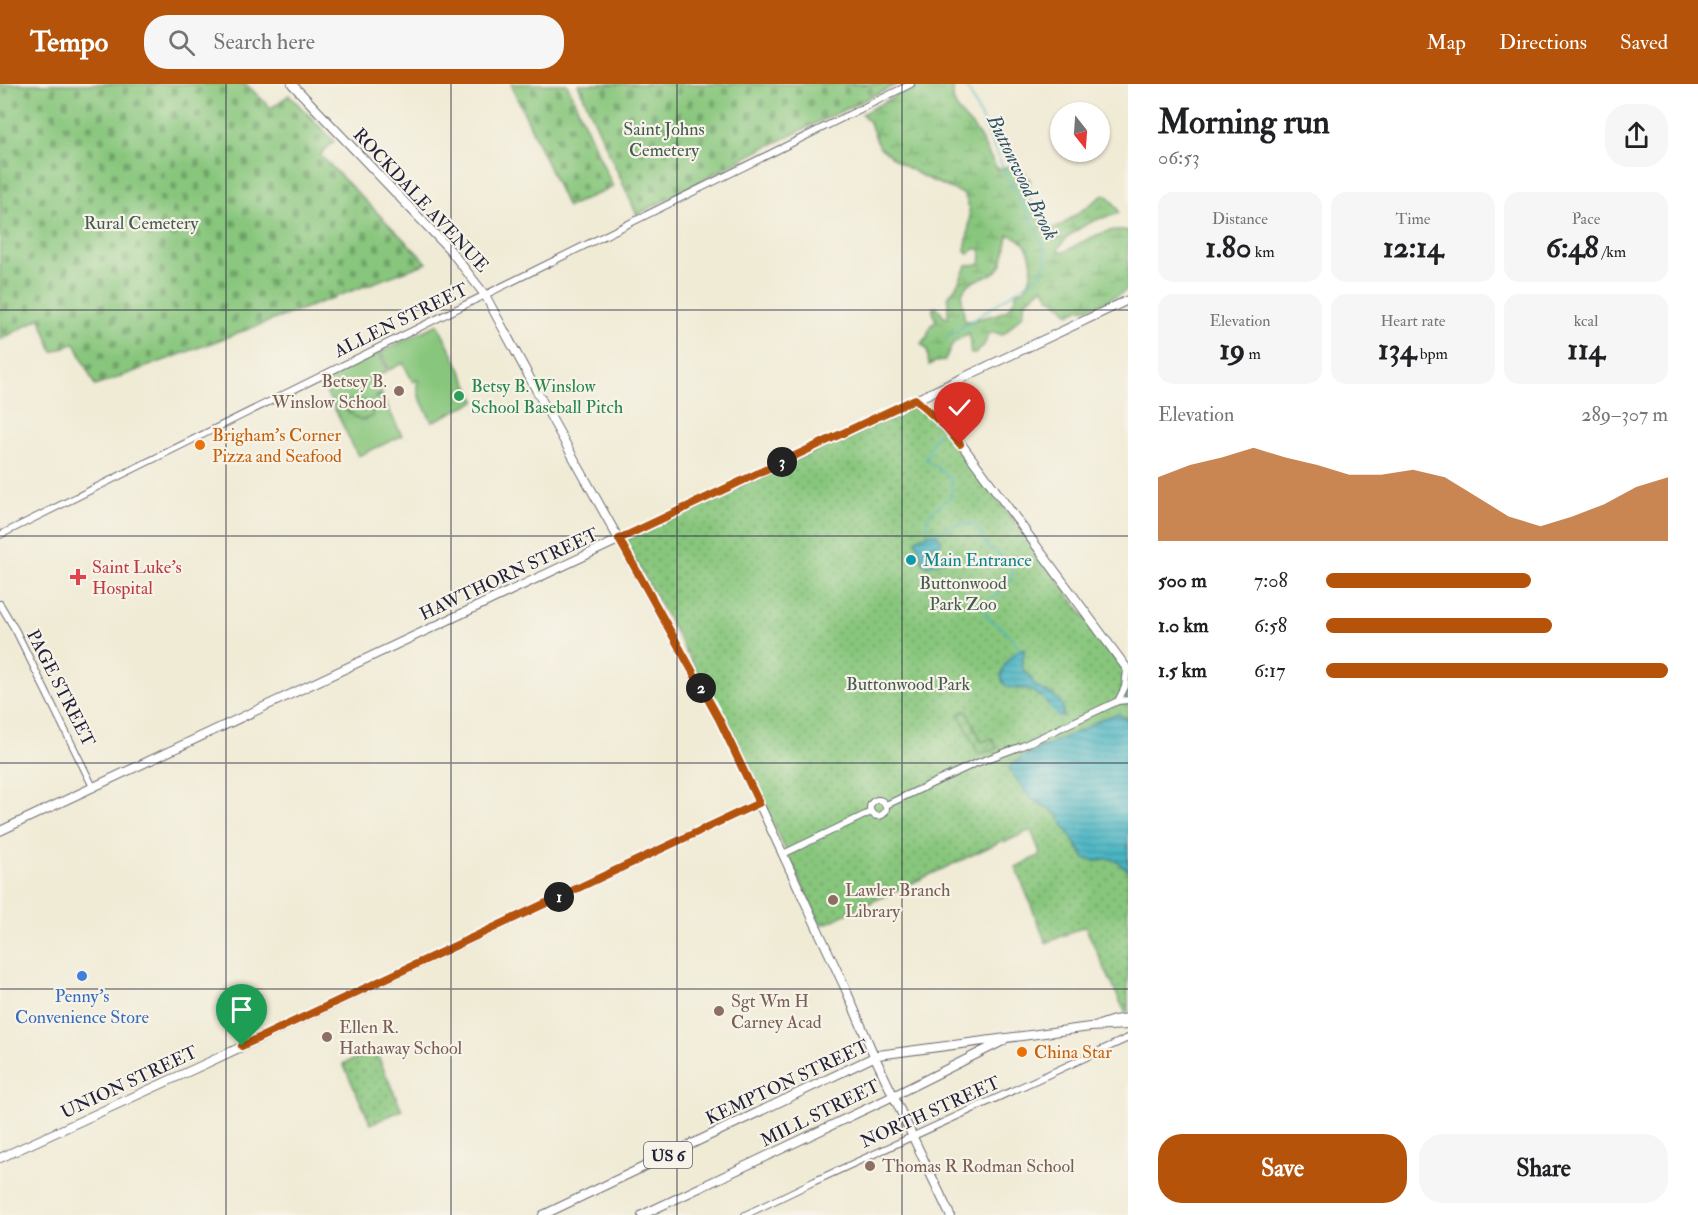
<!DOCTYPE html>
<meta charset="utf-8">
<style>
body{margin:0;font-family:"IM FELL Double Pica",serif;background:#f6f6f6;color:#202124;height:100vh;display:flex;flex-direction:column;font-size:22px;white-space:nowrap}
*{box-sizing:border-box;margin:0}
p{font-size:20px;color:#757577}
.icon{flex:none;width:33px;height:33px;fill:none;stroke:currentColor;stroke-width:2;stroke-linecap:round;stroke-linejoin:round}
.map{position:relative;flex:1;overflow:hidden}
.details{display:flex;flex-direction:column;background:#fff;width:570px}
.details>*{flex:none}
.needle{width:39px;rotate:163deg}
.tools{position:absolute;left:1050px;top:18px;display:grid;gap:12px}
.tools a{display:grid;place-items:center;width:60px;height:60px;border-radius:50%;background:#fff;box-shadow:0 2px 4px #0004;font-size:30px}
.pin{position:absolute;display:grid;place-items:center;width:51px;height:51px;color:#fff;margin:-62px -26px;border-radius:50% 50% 50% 0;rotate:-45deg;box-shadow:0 0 6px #0007}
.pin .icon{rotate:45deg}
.km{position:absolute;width:30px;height:30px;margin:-15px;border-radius:50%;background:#222;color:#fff;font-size:16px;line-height:30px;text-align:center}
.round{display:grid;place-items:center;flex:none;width:63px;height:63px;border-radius:24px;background:#f6f6f6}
.head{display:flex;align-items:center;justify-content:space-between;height:102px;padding:0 30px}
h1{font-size:33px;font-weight:700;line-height:45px}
.stats{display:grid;grid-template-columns:repeat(3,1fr);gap:9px;height:102px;padding:6px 30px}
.stats div{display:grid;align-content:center;border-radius:15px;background:#f6f6f6;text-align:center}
.stats b{font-size:30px;font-weight:700}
.stats small{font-size:16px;font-weight:400}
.stats p{font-size:16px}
.chart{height:168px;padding:12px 30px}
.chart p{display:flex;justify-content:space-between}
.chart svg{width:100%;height:108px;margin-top:6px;fill:#b45309;opacity:.7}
.cta{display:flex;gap:12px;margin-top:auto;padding:12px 30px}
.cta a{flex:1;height:69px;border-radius:24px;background:#b45309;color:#fff;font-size:24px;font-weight:700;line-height:69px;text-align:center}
.cta a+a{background:#f6f6f6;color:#202124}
ul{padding:0 30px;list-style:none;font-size:20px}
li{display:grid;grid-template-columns:96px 72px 1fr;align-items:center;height:45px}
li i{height:15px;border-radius:8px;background:#b45309}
header{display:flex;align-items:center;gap:36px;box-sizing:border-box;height:84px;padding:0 30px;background:#b45309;color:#fff}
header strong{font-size:28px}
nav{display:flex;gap:33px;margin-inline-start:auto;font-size:21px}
.search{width:420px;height:54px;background:#f6f6f6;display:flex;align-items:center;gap:15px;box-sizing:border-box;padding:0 21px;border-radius:24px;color:#757577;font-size:22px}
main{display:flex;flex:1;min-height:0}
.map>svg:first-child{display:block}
.grass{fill:#87c67c;stroke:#54745c;stroke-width:1.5}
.wetland{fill:url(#wetland-marsh);stroke:#54745c;stroke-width:1.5;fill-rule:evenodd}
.cemetery{fill:url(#cemetery-stones);stroke:#54745c;stroke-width:1.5}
.park{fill:url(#park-dots);stroke:#54745c;stroke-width:1.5}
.garden{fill:url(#garden-furrows);stroke:#54745c;stroke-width:1.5}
.water{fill:url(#water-rules);stroke:#356c7f;stroke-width:1.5}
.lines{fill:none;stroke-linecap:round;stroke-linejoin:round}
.stream{stroke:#48b5c3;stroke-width:1.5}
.minor-casing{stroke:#6a6871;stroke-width:8}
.major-casing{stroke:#6a6871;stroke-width:10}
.minor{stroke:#fff;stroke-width:6}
.major{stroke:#fff;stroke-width:8}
.route-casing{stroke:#fff;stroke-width:12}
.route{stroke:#b45309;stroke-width:8}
.grid{fill:none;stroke:#22223b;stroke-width:1.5;stroke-opacity:0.55}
.education-dot{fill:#8d6e63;stroke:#f7f3e8;stroke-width:2}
.leisure-dot{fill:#2e9e5b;stroke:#f7f3e8;stroke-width:2}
.food-dot{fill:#e8710a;stroke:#f7f3e8;stroke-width:2}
.culture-dot{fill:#0f9aa8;stroke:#f7f3e8;stroke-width:2}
.health-dot{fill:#e0444e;stroke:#f7f3e8;stroke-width:2}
.shop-dot{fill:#3f7fe0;stroke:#f7f3e8;stroke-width:2}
.labels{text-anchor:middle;stroke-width:4.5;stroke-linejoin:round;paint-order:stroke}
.shield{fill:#f7f3e8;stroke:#62616f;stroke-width:1.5}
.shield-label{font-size:16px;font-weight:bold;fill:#22223b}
.park-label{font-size:18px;fill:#455b52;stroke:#f7f3e8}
.street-label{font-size:18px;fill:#22223b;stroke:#f7f3e8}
.education-label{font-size:18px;fill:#785e54;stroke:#f7f3e8;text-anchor:start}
.leisure-label{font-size:18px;fill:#27864d;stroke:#f7f3e8;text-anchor:start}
.food-label{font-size:18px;fill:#c56008;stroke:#f7f3e8;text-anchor:start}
.culture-label{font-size:18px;fill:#0d838f;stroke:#f7f3e8;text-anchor:start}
.health-label{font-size:18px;fill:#be3a42;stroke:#f7f3e8;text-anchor:start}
.shop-label{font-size:18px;fill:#366cbe;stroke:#f7f3e8}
.water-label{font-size:20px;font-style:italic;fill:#2f556b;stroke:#f7f3e8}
</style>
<header>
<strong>Tempo</strong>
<div class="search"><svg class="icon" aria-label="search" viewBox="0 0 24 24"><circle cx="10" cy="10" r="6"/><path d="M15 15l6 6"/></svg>Search here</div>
<nav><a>Map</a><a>Directions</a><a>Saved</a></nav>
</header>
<main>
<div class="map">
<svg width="1128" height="1131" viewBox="0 0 1128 1131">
<defs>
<pattern id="wetland-marsh" width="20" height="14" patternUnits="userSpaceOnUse" patternTransform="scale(1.5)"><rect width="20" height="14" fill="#87c67c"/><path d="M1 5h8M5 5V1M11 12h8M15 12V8" fill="none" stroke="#6ea067"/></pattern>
<pattern id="cemetery-stones" width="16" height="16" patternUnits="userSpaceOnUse" patternTransform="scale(1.5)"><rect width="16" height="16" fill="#87c67c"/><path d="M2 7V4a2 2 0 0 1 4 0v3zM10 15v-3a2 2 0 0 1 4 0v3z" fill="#6ea067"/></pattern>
<pattern id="park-dots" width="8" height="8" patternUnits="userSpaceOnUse" patternTransform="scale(1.5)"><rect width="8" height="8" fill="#87c67c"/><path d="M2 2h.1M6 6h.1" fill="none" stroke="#6ea067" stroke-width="1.8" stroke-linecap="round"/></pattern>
<pattern id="garden-furrows" width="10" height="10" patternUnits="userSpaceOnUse" patternTransform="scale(1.5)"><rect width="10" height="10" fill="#87c67c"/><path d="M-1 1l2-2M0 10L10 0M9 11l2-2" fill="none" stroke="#6ea067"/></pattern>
<pattern id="water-rules" width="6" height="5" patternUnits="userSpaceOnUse" patternTransform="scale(1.5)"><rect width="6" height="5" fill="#48b5c3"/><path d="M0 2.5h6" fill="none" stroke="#3c93a0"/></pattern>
</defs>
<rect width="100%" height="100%" fill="#f7f3e8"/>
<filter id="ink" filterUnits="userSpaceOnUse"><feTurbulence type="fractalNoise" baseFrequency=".0167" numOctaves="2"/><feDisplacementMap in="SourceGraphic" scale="12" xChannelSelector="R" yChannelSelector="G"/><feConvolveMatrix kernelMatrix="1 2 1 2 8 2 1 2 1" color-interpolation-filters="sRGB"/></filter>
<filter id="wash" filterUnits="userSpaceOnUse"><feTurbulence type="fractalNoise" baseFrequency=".008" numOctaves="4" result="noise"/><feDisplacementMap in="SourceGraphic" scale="24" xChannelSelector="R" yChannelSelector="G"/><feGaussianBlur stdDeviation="1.35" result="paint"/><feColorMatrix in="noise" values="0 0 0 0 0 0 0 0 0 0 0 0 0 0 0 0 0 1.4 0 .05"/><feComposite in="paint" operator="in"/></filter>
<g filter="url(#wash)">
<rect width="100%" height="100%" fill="#f0ebd5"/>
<!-- grass -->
<path class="grass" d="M438,240L476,317L432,338L419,312L417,300L419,299L418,296L413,298L403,279L389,286L381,268Z
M379,269L387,287L374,294L382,310L374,314L382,312L402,352L358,372L321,297Z"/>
<!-- wetland -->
<path class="wetland" d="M921,0H955C946,24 968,34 978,50C985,61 989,73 997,84L1000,85C1012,79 1013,86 1024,88L1030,96V100L1026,105C1027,114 1041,140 1050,143C1055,145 1056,144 1060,142L1102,112L1106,111C1111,116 1118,122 1119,129C1112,132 1103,133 1096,136C1082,142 1065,152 1058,166L1060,168H1064C1080,159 1110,141 1128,147V205C1120,211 1090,227 1080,224L1069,230L1062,222L1049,213L1045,206L1042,204L1025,219L1023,231C1014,237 1010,246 1002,251L994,248L989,250L984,261L975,270H971C969,263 971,256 969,249L954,258L944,277L935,278L929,281L927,265L921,260L927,253L930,243L935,238C936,233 932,230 933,224L937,223L945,234H948V213L957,201L966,183L968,181L980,180L982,171L980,165H975L968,170L965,166C968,150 974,125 964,111C962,108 931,97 926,94C916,89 902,81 893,74C888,70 885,66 879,63L870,39L862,30L899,10ZM1008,151C1033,154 1038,189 1024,206L1017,207C1011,231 1002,228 981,234C976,235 972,237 967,237L964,233C964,228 961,214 962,210C967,193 991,196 1000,183C1005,175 1006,161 1008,151Z"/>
<!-- cemetery -->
<path class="cemetery" d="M0,0H246L271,24L289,11L334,57L320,71L427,179L95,302L75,259L53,268L40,234L0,256Z
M511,0H567L613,103L567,123Z
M578,0H898L756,68L637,131Z"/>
<!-- park -->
<path class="park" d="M354,315C364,315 372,323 373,332C357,341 356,331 344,325L343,320Z
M910,322C923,323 944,345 953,355L1128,591V928H1125L1085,842L1046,859L1016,783L1041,771L1031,746L1005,758L1004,756L825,840L820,839L724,636L627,461L628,455Z
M375,966L402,1026L371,1040L343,980Z"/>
<!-- garden -->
<path class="garden" d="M967,627L982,658L992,654L997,664L979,671L959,630Z"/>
<!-- water -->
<path class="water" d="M930,449L938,451L942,457L939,462L934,460L930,463L925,462L926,470L930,476L935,475L937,471L944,475L943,477L931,481L924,480L916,456L918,454Z
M1024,564C1026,572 1019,579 1024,587C1028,591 1028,589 1031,594C1034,599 1031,598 1036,602C1048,612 1065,610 1063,632H1058C1049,621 1040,608 1025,605C1019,604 1011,606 1006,602C993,590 1012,567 1024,564Z
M1118,630L1124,633L1128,637V786L1113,775H1105L1097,777L1089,775H1085L1056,729L1030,714L1011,688L1009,683C1017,672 1068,652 1084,645C1089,642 1094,638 1100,636C1106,633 1112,632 1118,630Z"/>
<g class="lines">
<!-- stream -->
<path class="stream" d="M945,255L1041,190L1047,178L1042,156L1006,91L970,9L963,0
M937,349L925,375L950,393L952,399L951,413L929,429L927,442C943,454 943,443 958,440C962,440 968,440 973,440L980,447L983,457L989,465L1004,473L1012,487L1011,498L984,521L986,530L990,536L1004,546L1018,562L1019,566
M1049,621L1059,635"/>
</g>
</g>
<g filter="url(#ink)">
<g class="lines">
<defs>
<path id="minor" d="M0,451L911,0
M0,520L16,547L93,703
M1118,617L1125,603L1127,586
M870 724a8 8 0 1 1 16 0a8 8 0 1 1-16 0Z
M886,721L974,680L1022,662L1118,617L1128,616
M783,770L871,728
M745,1131L815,1097L1128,954"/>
<path id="major" d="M292,0L450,166L485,211L553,337L724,644L846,906L872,967L950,1131
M915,316L942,339L956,353L1128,586
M0,747L1128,216
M1099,941L1114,936L1128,934
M0,1074L205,980L759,719
M543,1131L878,971L1090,943L1128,941
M642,1131L885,1016L1003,957"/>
</defs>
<!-- minor casing -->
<use href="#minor" class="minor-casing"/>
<!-- major casing -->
<use href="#major" class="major-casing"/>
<!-- minor -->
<use href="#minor" class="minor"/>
<!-- major -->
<use href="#major" class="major"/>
</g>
</g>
<g class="lines" filter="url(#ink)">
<defs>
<path id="route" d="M242,962L759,719L719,635L619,455L915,315L946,343L960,360"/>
</defs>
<!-- route casing -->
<use href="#route" class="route-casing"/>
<!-- route -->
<use href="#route" class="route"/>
</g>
<!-- grid -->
<path class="grid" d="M226,0V1131M451,0V1131M677,0V1131M902,0V1131M0,226H1128M0,452H1128M0,679H1128M0,905H1128"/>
<!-- markers -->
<g class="education-dot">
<circle cx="399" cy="307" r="6"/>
<circle cx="833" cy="816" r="6"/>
<circle cx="719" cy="927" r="6"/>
<circle cx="327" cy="953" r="6"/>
<circle cx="870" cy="1082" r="6"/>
</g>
<circle class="leisure-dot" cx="459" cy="312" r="6"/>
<g class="food-dot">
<circle cx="200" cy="361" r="6"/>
<circle cx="1022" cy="968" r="6"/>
</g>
<circle class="culture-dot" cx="911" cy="476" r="6"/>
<path class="health-dot" d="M75 484h6v6h6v6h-6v6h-6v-6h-6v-6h6z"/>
<circle class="shop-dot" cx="82" cy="892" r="6"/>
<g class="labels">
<!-- shield labels -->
<rect class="shield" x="644" y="1058" width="48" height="26" rx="4.5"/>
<g class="shield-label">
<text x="668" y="1077">US 6</text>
</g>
<!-- park labels -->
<g class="park-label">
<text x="664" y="51">Saint Johns<tspan x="664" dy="21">Cemetery</tspan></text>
<text x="141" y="145">Rural Cemetery</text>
<text x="963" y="505">Buttonwood<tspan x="963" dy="21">Park Zoo</tspan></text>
<text x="908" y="606">Buttonwood Park</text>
</g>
<!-- street labels -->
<g class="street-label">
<text transform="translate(421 116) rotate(47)" y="6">ROCKDALE AVENUE</text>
<text transform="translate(401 236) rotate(-26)" y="6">ALLEN STREET</text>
<text transform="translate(509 490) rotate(-25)" y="6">HAWTHORN STREET</text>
<text transform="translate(61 604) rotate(63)" y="6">PAGE STREET</text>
<text transform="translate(129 998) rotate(-25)" y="6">UNION STREET</text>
<text transform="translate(787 998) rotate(-25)" y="6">KEMPTON STREET</text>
<text transform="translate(930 1028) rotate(-24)" y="6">NORTH STREET</text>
<text transform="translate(820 1029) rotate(-26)" y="6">MILL STREET</text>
</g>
<!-- education labels -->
<g class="education-label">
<text x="387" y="303" text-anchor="end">Betsey B.<tspan x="387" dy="21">Winslow School</tspan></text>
<text x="845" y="812">Lawler Branch<tspan x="845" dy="21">Library</tspan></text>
<text x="731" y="923">Sgt Wm H<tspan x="731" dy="21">Carney Acad</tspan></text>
<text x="339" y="949">Ellen R.<tspan x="339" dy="21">Hathaway School</tspan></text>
<text x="882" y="1088">Thomas R Rodman School</text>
</g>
<!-- leisure labels -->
<g class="leisure-label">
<text x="471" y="308">Betsy B. Winslow<tspan x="471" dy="21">School Baseball Pitch</tspan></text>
</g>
<!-- food labels -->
<g class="food-label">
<text x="212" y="357">Brigham's Corner<tspan x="212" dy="21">Pizza and Seafood</tspan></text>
<text x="1034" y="974">China Star</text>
</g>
<!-- culture labels -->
<g class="culture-label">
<text x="923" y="482">Main Entrance</text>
</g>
<!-- health labels -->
<g class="health-label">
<text x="92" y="489">Saint Luke's<tspan x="92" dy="21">Hospital</tspan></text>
</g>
<!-- shop labels -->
<g class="shop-label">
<text x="82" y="918">Penny's<tspan x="82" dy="21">Convenience Store</tspan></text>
</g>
<!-- water labels -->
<g class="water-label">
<text transform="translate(1023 93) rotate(64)" y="7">Buttonwood Brook</text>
</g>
</g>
</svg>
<div class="tools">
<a><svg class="needle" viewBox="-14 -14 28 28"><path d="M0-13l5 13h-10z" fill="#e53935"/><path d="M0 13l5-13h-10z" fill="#757577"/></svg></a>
</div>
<div class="pin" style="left:242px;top:962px;background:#1e9e55"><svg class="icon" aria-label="arrive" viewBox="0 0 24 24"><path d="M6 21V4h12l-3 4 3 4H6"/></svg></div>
<div class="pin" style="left:960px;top:360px;background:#d93025"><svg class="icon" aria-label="check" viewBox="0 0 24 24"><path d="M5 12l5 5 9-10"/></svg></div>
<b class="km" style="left:559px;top:813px">1</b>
<b class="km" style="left:701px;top:604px">2</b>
<b class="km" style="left:782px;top:378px">3</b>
</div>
<section class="details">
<div class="head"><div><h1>Morning run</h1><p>06:53</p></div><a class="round"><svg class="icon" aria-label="share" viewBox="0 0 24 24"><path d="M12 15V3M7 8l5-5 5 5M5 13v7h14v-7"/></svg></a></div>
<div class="stats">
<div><p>Distance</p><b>1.80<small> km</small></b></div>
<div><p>Time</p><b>12:14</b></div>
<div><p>Pace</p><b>6:48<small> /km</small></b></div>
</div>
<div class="stats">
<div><p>Elevation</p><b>19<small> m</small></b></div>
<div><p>Heart rate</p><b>134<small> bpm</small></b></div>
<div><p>kcal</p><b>114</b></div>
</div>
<div class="chart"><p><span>Elevation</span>289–307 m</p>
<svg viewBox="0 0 160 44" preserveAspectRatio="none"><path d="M0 44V18L10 13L20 10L30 6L40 10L50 13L60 17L70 17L80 15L90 18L100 26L110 34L120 38L130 34L140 29L150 22L160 18V44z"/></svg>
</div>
<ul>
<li><b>500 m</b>7:08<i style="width:60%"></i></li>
<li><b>1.0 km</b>6:58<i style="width:66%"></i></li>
<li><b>1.5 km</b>6:17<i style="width:100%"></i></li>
</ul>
<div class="cta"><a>Save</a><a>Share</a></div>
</section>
</main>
